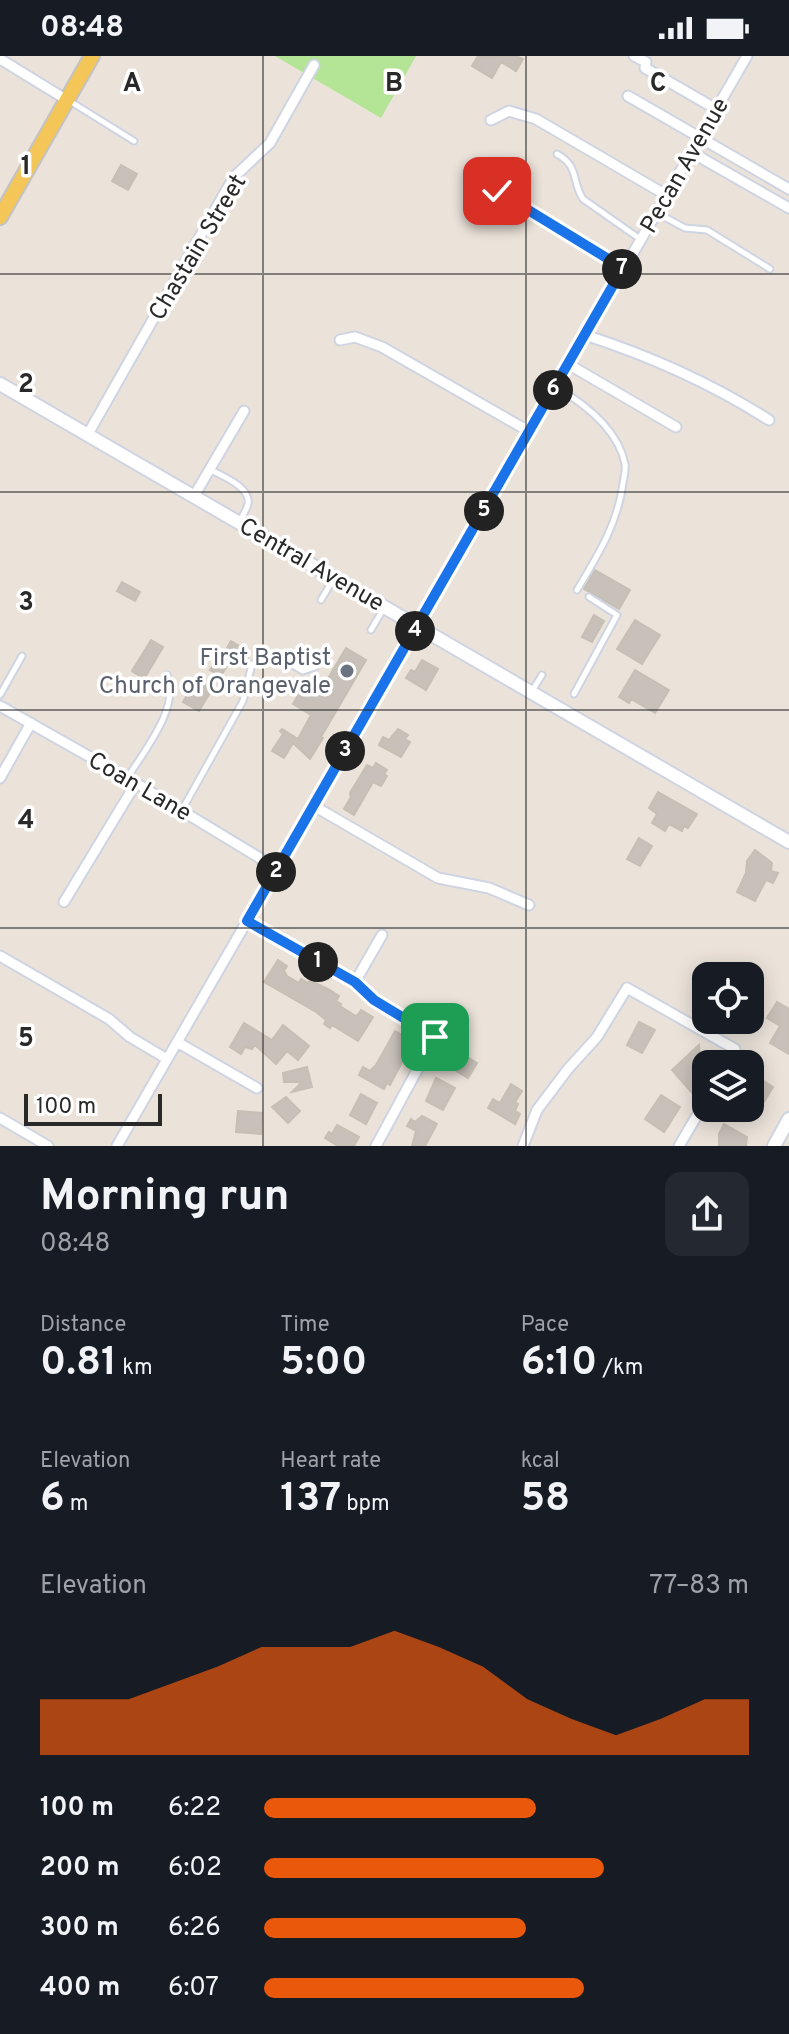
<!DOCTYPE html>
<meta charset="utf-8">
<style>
body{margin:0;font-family:Overpass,sans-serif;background:#242831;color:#f1f3f6;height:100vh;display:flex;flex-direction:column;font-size:30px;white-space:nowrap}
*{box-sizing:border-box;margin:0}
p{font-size:26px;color:#9ea1a6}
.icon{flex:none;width:44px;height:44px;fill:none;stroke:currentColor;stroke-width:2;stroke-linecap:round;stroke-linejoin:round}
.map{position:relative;height:1090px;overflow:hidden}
.panel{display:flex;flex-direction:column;background:#171b24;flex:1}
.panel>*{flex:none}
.tools{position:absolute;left:692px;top:906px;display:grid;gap:16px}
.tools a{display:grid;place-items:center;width:72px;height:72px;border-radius:16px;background:#171b24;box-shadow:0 4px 20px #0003;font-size:40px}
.scale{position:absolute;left:24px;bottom:20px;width:138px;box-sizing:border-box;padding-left:8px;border:4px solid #292929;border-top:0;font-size:22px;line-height:28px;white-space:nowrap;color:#292929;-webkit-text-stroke:6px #fff;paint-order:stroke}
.pin{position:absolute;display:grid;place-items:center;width:68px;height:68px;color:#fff;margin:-34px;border-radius:16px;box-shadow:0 4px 12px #0006}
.km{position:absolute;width:40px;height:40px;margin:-20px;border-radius:50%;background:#222;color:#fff;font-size:22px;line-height:40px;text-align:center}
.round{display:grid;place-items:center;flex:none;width:84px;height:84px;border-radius:16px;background:#242831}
.summary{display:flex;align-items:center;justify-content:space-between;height:136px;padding:0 40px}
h1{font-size:44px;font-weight:700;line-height:60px}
.metrics{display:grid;grid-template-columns:repeat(3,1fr);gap:12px;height:136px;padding:8px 40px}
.metrics div{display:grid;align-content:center}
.metrics b{font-size:40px;font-weight:700}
.metrics small{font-size:22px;font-weight:400}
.metrics p{font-size:22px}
.chart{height:224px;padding:16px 40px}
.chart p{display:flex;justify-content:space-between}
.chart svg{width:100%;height:144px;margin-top:8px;fill:#ea580c;opacity:.7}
ul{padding:0 40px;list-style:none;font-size:26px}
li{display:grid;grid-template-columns:128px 96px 1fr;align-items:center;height:60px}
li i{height:20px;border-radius:10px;background:#ea580c}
.status{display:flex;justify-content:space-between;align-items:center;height:56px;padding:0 40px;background:#171b24;direction:ltr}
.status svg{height:22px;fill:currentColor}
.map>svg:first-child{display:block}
.green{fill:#b4e495}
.building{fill:#c7c1b9;stroke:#c7bfb4;stroke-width:2}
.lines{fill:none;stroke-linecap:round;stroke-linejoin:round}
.service-casing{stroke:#cfd4e2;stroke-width:9}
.minor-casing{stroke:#cfd4e2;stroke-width:13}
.tertiary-casing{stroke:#cfd4e2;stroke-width:16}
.primary-casing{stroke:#c3c3c3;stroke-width:18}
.service{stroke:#fff;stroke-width:5}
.minor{stroke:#fff;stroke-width:9}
.tertiary{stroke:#fff;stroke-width:12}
.primary{stroke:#f3c657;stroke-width:14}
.route-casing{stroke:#fff;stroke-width:16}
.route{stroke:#1a73e8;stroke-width:10}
.grid{fill:none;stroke:#292929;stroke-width:2;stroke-opacity:0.55}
.worship-dot{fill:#6b7280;stroke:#fff;stroke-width:3}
.labels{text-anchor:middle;stroke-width:7;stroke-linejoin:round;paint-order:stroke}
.street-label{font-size:24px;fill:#292929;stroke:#fff}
.worship-label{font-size:24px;fill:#5b616d;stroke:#fff;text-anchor:end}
.grid-label{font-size:26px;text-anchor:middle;font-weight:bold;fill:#292929;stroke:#fff;stroke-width:7;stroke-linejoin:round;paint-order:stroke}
</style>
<div class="status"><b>08:48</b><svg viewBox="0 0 49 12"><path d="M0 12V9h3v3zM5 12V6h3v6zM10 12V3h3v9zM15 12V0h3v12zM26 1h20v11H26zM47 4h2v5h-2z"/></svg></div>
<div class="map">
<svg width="789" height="1090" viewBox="0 0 789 1090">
<rect width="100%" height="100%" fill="#ebe3da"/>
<!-- green -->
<path class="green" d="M275,0H416L381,62Z"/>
<!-- building -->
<path class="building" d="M478,0H516L523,3L516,15L501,6L492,22L472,10Z
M121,109L137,118L128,134L112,125Z
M595,514L630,534L619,553L584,533Z
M122,526L140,536L135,545L117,535Z
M594,559L604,565L592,586L582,581Z
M635,564L660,579L642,608L617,593Z
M151,584L163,591L144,623L132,615Z
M231,585L241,591L238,596L248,602L244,610L234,604L230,605L221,620L210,614L219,599L222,601Z
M346,592L366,604L321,681L323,682L310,703L293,687L284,702L272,695L283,678L280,675L282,673L298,683L311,659L293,648L307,624L313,627L315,624L324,629Z
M422,604L438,613L426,634L406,622L411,614L415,616Z
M635,614L669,634L655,657L631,643L629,647L619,641Z
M196,623L213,632L199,655L183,646Z
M398,673L408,679L405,683L410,686L401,701L379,689L383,681L389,684Z
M376,707L387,714L384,718L387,720L381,730L373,726L354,759L344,753L351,741L350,737L367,709L373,712Z
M658,736L697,758L688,772L684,770L682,775L669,768L665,775L652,767L657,758L649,752Z
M639,782L652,790L640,810L627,803Z
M755,794L772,807L771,815L778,817L773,827L766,824L755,845L737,836L746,817L747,805Z
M278,904L287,910L284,915L287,920L299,927L301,923L308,927L310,924L330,934L339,940L336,945L341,948L340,950L354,959L357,960L361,954L373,961L358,985L332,969L330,972L324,968L326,964L316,956L264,926Z
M777,946L789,953V998L770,987L780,970L767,962Z
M639,966L655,974L642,997L627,989Z
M244,967L272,984L283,969L309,990L298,1004L287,995L276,1008L255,989L252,993L245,991L241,998L230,991Z
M395,975L413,985L390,1029L387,1027L384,1033L359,1019L363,1011L370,1015L376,1009Z
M699,989L702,1029L693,1038L672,1014Z
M459,996L477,1007L468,1022L447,1009Z
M307,1011L312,1031L292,1036L302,1026H284L283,1017Z
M756,1020L773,1031L758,1056L750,1051V1030Z
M436,1022L455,1032L443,1054L426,1045Z
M511,1028L522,1035L515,1046L518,1048L515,1055L520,1058L515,1068L488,1052L493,1043L500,1047Z
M361,1038L377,1047L366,1068L350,1059Z
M661,1039L680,1051L664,1076L645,1063Z
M286,1041L300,1055L288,1067L272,1051Z
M238,1055L262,1057L261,1078L236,1076Z
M422,1060L437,1068L425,1090H412L416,1075L407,1070L411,1063L415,1066Z
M724,1068L747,1081L746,1090H719V1078Z
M337,1069L359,1081L354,1090H338L325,1082L329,1076L332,1078Z"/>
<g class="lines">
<defs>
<path id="service" d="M68,44L134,85
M557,98C580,111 571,125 583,143L640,183
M657,157L685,172L707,174L770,213
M556,331C585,348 618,373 625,408C626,414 624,421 623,427C618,467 598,499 577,534
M211,414C222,420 251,431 248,448C247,453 242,461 239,466
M321,544L334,522
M371,574L385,550
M284,604L303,615L315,611
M532,635L542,619
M574,638L617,559L589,541
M0,639L22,600
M128,721C144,695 181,650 167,619
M182,754L243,645L252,608"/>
<path id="minor" d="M634,0L646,6L645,12L716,53
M0,3L67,44
M628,40L789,133
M491,64L509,55L536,63L666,139
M691,96L789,152
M497,135L623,212
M585,279C650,300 711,327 769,364
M340,284L355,281L382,291L530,376
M568,308L676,371
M88,378L227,133L235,120L270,87L314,9
M194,440L244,355
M0,650L136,727L278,813
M0,722L31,667
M314,750L438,822L489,832L529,849
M64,846L136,727
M247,865L355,926L374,944L435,981L376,1090
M0,900L109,963L130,981L167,1003
M355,926L382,879
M177,986L257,1032
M0,1062L48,1090
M117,1090L747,0
M523,1090L537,1054L568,1013L597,981L627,932L735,993L727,1008
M679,1090L706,1044"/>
<path id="tertiary" d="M0,328L789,786
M774,1090L789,1063"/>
<path id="primary" d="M0,161L92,0"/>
</defs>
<!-- service casing -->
<use href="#service" class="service-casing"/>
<!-- minor casing -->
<use href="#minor" class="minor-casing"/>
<!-- tertiary casing -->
<use href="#tertiary" class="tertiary-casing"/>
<!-- primary casing -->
<use href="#primary" class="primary-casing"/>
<!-- service -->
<use href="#service" class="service"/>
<!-- minor -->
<use href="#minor" class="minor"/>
<!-- tertiary -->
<use href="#tertiary" class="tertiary"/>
<!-- primary -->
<use href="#primary" class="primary"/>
</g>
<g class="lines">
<defs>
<path id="route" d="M435,981L374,944L355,926L247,865L623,212L497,135"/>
</defs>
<!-- route casing -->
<use href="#route" class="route-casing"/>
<!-- route -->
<use href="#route" class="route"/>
</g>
<!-- grid -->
<path class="grid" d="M263,0V1090M526,0V1090M0,218H789M0,436H789M0,654H789M0,872H789"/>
<!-- markers -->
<circle class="worship-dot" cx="347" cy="615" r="8"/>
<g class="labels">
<!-- street labels -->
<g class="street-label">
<text transform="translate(684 109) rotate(-60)" y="8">Pecan Avenue</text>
<text transform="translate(197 191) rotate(-59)" y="8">Chastain Street</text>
<text transform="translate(312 508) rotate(30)" y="8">Central Avenue</text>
<text transform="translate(140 730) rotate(30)" y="8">Coan Lane</text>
</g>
<!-- worship labels -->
<g class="worship-label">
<text x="331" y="609">First Baptist<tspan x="331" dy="28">Church of Orangevale</tspan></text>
</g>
</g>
<g class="grid-label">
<text x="132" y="35">A</text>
<text x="394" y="35">B</text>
<text x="658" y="35">C</text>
<text x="26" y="118">1</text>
<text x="26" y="336">2</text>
<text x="26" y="554">3</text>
<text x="26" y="772">4</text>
<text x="26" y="990">5</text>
</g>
</svg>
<div class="tools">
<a><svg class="icon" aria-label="locate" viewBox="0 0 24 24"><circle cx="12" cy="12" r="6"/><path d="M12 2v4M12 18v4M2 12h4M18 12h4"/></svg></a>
<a><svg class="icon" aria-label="layers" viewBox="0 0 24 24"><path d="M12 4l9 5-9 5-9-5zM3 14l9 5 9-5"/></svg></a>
</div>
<div class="scale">100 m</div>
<div class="pin" style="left:435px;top:981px;background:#1e9e55"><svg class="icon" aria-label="arrive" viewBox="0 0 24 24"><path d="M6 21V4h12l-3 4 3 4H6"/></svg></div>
<div class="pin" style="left:497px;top:135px;background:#d93025"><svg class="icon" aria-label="check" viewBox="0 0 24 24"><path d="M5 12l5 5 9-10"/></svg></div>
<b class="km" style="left:318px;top:906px">1</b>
<b class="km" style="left:276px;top:816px">2</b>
<b class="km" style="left:345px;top:695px">3</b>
<b class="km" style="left:415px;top:575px">4</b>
<b class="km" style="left:484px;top:455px">5</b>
<b class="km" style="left:553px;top:334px">6</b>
<b class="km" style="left:622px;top:213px">7</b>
</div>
<section class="panel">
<div class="summary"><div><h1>Morning run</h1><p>08:48</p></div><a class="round"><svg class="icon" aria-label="share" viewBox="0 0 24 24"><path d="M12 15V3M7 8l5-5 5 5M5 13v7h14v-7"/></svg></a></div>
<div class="metrics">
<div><p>Distance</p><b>0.81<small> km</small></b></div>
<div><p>Time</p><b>5:00</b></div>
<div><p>Pace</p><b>6:10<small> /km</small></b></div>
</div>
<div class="metrics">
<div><p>Elevation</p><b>6<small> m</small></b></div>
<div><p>Heart rate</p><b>137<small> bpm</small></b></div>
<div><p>kcal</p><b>58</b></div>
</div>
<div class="chart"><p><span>Elevation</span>77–83 m</p>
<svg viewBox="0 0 160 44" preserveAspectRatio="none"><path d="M0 44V27L10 27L20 27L30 22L40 17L50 11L60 11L70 11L80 6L90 11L100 17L110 27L120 33L130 38L140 33L150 27L160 27V44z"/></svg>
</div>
<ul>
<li><b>100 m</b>6:22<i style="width:56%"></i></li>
<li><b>200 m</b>6:02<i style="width:70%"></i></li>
<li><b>300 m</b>6:26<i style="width:54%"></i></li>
<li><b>400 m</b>6:07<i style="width:66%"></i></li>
</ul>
</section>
